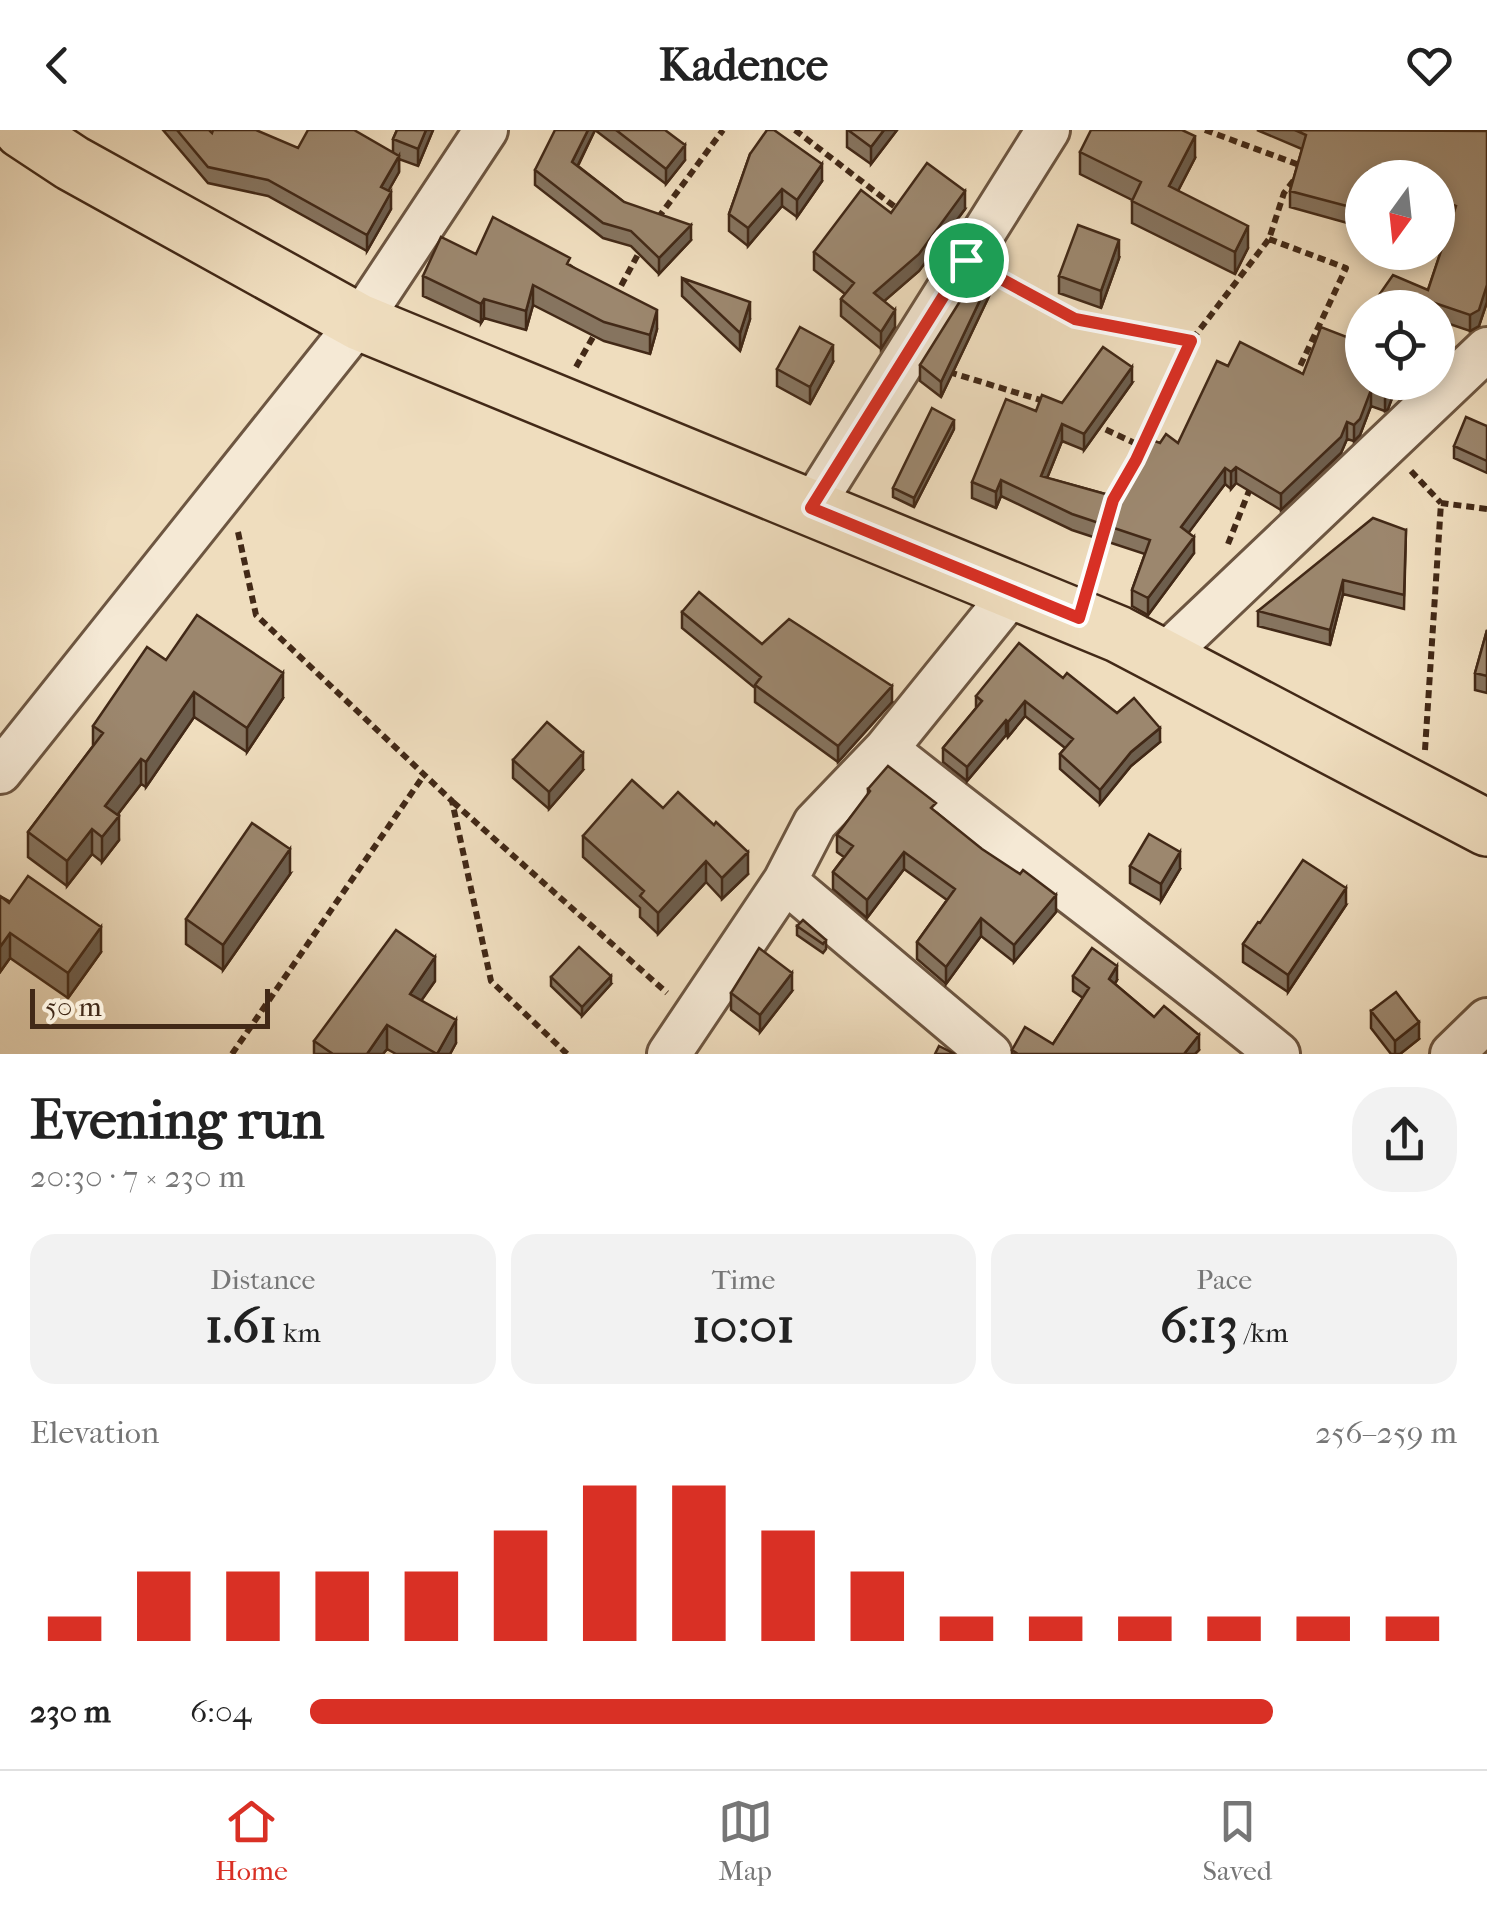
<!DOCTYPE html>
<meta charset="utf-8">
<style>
body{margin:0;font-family:"IM FELL French Canon",serif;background:#f2f2f2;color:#222;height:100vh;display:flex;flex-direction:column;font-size:38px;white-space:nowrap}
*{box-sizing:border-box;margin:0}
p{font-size:32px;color:#767676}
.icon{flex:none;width:55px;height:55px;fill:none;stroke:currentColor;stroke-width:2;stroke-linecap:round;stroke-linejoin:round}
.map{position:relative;height:924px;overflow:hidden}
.panel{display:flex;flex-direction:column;background:#fff;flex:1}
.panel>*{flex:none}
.needle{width:65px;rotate:195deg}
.controls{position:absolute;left:1345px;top:30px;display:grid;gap:20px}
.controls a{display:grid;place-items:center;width:110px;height:110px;border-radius:50%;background:#fff;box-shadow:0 5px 15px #0003;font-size:50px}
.scale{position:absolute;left:30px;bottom:25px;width:240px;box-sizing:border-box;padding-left:10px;border:5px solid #422917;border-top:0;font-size:28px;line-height:35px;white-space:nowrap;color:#422917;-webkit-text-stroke:8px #f5e9d5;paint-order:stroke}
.pin{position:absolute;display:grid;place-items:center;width:85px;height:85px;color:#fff;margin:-42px;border:5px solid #fff;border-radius:50%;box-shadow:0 2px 10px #0007}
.round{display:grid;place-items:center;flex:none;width:105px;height:105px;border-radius:40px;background:#f2f2f2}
.overview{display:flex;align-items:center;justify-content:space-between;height:170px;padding:0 30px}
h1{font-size:55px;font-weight:800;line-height:75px}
.figures{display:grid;grid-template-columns:repeat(3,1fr);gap:15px;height:170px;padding:10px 30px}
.figures div{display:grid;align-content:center;border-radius:25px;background:#f2f2f2;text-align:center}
.figures b{font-size:50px;font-weight:800}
.figures small{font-size:28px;font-weight:400}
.figures p{font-size:28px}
.chart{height:280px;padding:20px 30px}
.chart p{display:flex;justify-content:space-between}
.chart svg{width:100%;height:180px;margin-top:10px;stroke:#d93025;stroke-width:6}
ul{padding:0 30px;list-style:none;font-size:32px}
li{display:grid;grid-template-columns:160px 120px 1fr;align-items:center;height:75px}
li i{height:25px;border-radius:12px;background:#d93025}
header{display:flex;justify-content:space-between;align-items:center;height:130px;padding:0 30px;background:#fff;font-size:45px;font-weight:800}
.tabs{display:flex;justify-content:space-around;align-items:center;height:140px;border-top:2px solid #e0e0e0;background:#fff;font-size:28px;color:#767676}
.tabs a{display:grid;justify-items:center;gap:5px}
.tabs .on{color:#d93025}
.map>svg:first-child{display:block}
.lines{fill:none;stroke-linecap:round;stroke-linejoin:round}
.minor-casing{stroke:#6d5641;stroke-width:48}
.major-casing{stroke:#422917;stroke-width:60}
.path{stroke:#422917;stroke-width:6;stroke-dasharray:8 5;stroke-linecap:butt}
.minor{stroke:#f5e9d5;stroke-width:42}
.major{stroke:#efddbe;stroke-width:55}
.wall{fill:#86745f;stroke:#422917;stroke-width:2.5}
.shaded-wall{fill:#6d5e4d;stroke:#422917;stroke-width:2.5}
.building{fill:#9c876e;stroke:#422917;stroke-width:2.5}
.route-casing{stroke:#fff;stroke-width:20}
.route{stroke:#d93025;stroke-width:12}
</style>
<header><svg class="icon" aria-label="back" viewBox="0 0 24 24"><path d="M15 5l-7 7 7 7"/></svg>Kadence<svg class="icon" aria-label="heart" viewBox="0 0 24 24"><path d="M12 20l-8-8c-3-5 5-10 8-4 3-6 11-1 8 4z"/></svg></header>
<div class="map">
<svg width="1487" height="924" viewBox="0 0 1487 924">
<rect width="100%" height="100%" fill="#efddbe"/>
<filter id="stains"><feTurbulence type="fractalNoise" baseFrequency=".002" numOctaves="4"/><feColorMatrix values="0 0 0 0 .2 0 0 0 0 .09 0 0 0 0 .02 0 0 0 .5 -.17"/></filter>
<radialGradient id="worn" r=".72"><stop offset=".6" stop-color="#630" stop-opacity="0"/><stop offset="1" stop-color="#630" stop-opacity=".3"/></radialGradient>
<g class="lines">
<defs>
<path id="minor" d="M811,378L1048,0
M1013,462L886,619C1015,722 1149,819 1278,924
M1162,528L1487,219
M886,619L815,693L785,751L990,924
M0,642L359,192L486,0
M669,924L785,751
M1452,924L1487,890"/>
<path id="major" d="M22,0L72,33L359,192L1118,504L1487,698"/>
</defs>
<!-- minor casing -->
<use href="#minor" class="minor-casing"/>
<!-- major casing -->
<use href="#major" class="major-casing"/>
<!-- path -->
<path class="path" d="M795,0L899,80
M1205,0L1302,36
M658,88L723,0
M1438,97L1455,104
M1269,109L1346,138L1295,247
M995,146L1075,189L1191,211
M615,167L642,117
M576,237L597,200
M949,242L1047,272
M1094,294L1143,317
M1411,341L1441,373
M1112,372L1136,330L1191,211L1269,109L1284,63L1297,46
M238,402L256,485L452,671L491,851L567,924
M1228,414L1251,356
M1090,449L1103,403
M1425,620L1441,373L1487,379
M453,672L667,863
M232,924L424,645"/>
<!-- minor -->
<use href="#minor" class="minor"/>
<!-- major -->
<use href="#major" class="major"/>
</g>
<!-- wall -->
<path class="wall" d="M163,0H209L212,3L298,18L393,22V9L397,0H433L418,36L399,29V42L388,61L391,79L367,121L268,66L208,53Z
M595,0L578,36L624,72L691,110L659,144L631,116L603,108L535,55V40Z
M595,0H665L685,30L666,54Z
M847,0H897L871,34L847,17Z
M1257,0L1487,1V172L1479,196L1470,201L1438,190V178H1370L1428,160L1451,91L1438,85V48H1362V80L1358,96L1290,77V61L1302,19Z
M1080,22L1195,28L1178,61L1248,118L1235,144L1132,93V70L1080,44Z
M750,24L822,51L797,87L782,76L748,116L729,101V84Z
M965,79L919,141L884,171L895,197L881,219L841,186V169L845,164L814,140V122L891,83Z
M476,124L570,135L657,199L650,224L604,211L533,175L526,200L484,188L481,193L423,166V146Z
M1119,128L1101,178L1059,163V146Z
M682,148L750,189L740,221L682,166Z
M991,162L941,267L920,251V235Z
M833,232L810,274L777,256V239Z
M1228,236L1303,244L1398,252L1388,279L1385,281L1371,276L1360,305L1354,311L1347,309L1341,323L1281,380L1236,353L1231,359L1225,354L1188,403L1194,423L1148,485L1132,476V460L1145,424L1072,400L1001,366L996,378L972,368V352L1036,281L1132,253L1084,320L1062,311L1047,348L1116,367L1160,313H1178Z
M1487,296V343L1454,328V316Z
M954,299L914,377L893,367V358Z
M1406,400L1404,479L1343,464L1330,515L1258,496V481Z
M682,482L762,514L892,572L838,632L755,572V558L682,498Z
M1487,500V563L1475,560V543Z
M166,530L283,568L247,622L194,587L146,657L141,654L117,685L119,710L102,732L92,724L67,756L28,727V702L93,616V596Z
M1063,548L1117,583L1160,612L1131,636L1100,674L1060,639V624L1065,618L1025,586L1008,607L1006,605L967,651L943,632V618L976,578V566Z
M513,630L583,640L549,679L513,648Z
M868,659L936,682L1056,782L1014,832L981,806L946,854L917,829V812L947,770L904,739L867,788L833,759V742L844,727L837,722V705L868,665Z
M663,678L748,744L722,769L706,752L658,804L640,787V778L583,727V706Z
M1130,736L1180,739L1161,771L1130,753Z
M290,744L223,840L186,814V789Z
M0,766L101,822L68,868L10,828L0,842Z
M1346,775L1288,862L1243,832V814L1260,793Z
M797,796L826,810V819L823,823L797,805Z
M1073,846L1117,850L1115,854L1154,887L1199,920L1195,924H1012V920L1053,914L1083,868L1073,861Z
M551,847L611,854L582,886L551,856Z
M435,851L421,870L456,913L450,924H396L387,919L383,924H314V911Z
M792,861L760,902L731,880V863Z
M1371,881L1419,909L1400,924H1391L1371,898Z"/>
<!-- shaded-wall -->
<path class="shaded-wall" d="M426,0H433L418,36V19Z
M588,0H595L572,47V32Z
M884,0H897L871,34V17Z
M1195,6V28L1169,78V56Z
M685,15V30L666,54V39Z
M399,26V42L381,74V57Z
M822,34V51L797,87V70Z
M782,59V76L748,116V98Z
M965,61V79L919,141L874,180V163Z
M391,62V79L367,121V105Z
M1362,63V80L1358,96V79Z
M691,95V110L659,144V128Z
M1248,96V118L1235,144V122Z
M1119,110V128L1101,178V161Z
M991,147V162L941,267V252Z
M533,155V175L526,200V181Z
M1487,155V172L1479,196L1470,201V185Z
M484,169V188L481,193V174Z
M750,172V189L740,221V203Z
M657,180V199L650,224V205Z
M895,180V197L881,219V202Z
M833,215V232L810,274V257Z
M1132,237V253L1084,320V304Z
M1392,252H1398L1388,279L1385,281V265Z
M1371,260V276L1360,305L1354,311V295Z
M954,290V299L914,377V368Z
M1347,292V309L1341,323L1281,380V364Z
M1062,294V311L1041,363V346Z
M1236,337V353L1231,359V342Z
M1225,338V354L1181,413V397Z
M1001,350V366L996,378V362Z
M1194,407V423L1148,485V468Z
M1343,450V464L1330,515V500Z
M283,543V568L247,622V598Z
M892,556V572L838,632V616Z
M194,562V587L146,657V632Z
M1025,571V586L1008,607V592Z
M1006,590V605L967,651V637Z
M1160,598V612L1131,636L1100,674V660L1131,622Z
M583,623V640L549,679V662Z
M141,629V654L105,701V676Z
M119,686V710L102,732V707Z
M92,699V724L67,756V731Z
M290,719V744L223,840V815Z
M748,722V744L722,769V748Z
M904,722V739L867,788V770Z
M1180,722V739L1161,771V754Z
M706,731V752L658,804V783Z
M1346,758V775L1288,862V845Z
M1056,765V782L1014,832V815Z
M981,788V806L946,854V837Z
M101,797V822L68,868V843Z
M10,803V828L0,842V817Z
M435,827V851L410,887V864Z
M1117,836V850L1109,863V849Z
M792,843V861L760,902V885Z
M611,846V854L582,886V877Z
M456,890V913L450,924H437Z
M1419,892V909L1400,924H1395V911Z
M387,895V919L383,924H367Z
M1199,905V920L1195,924H1184Z"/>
<!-- building -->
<path class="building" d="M177,0H209L212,3L213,0H256L298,18L308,0H354L399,26L381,57L391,62L367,105L268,50L208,37Z
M397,0H426L418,19L393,9Z
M555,0H588L572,32L624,72L691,95L659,128L631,101L603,93L535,40Z
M616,0H665L685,15L666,39Z
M767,0H774L822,34L797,70L782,59L748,98L729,84L750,24Z
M848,0H884L871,17Z
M1091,0H1182L1195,6L1169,56L1248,96L1235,122L1132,71L1141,52L1080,22Z
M1295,0L1487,1V155L1479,180L1470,185L1435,173L1433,178H1370L1393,145L1428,160L1456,76L1438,69V48H1381L1368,42L1367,48H1362V63L1358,79L1290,61L1306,5Z
M927,33L965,61L919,124L874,163L895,180L881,202L841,169L854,153L814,122L861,60L891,83Z
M493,87L570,128L567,134L657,180L650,205L604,192L533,155L526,181L484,169L481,174L423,146L441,107L476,124Z
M1078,95L1119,110L1101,161L1059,146Z
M979,141L991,147L941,252L920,235Z
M682,148L750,172L740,203Z
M1362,189V252H1392L1388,262L1385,265L1371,260L1360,289L1354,295L1347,292L1341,307L1281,364L1236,337L1231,342L1225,338L1181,397L1194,407L1148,468L1132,460L1150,410L1072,384L1001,350L996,362L972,352L1006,269L1036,281L1042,265L1062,273L1103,217L1132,237L1084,304L1062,294L1041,346L1116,367L1149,309L1160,313L1166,304L1178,313L1217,231L1228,236L1240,212L1303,244L1321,197L1349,208Z
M800,197L833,215L810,257L777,239Z
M932,278L954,290L914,368L893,358Z
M1466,287L1487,296V331L1454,316Z
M1373,388L1406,400L1404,465L1343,450L1330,500L1258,481Z
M699,462L762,514L789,489L892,556L838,616L755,555L761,547L682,482Z
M197,485L283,543L247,598L194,562L146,632L141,629L105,676L119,686L102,707L92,699L67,731L28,702L103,603L93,596L147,517L166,530Z
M1487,500V546L1475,543Z
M1019,513L1063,548L1067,543L1117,583L1134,568L1160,598L1131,622L1100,660L1060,624L1073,609L1025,571L1008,592L1006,590L967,637L943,618L982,571L976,566Z
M547,592L583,623L549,662L513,630Z
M888,636L936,673L931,678L982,719L1020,744L1023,740L1056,765L1014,815L981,788L946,837L917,812L955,759L904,722L867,770L833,742L853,716L837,705L870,661L868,659Z
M632,650L663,678L678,662L714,695L716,692L748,722L722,748L706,731L658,783L640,766L644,761L583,706Z
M252,693L290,719L223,815L186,789Z
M1149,704L1180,722L1161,754L1130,736Z
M1303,730L1346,758L1288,845L1243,814L1258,792L1260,793Z
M28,746L101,797L68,843L10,803L0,817V766L9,773Z
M803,790L826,810L823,814L797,796Z
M396,800L435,827L410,864L456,890L437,924L387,895L367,924H333L314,911Z
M579,817L611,846L582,877L551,847Z
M759,818L792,843L760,885L731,863Z
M1092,818L1117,836L1109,849L1154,887L1164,876L1199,905L1184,924H1018L1012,920L1025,897L1053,914L1089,858L1073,846Z
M1396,862L1419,892L1395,911L1371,881Z
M939,916L955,924H935Z"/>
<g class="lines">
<defs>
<path id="route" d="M966,130L1075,189L1191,211L1136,330L1113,370L1079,488L811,378Z"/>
</defs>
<!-- route casing -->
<use href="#route" class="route-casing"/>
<!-- route -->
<use href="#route" class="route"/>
</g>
<rect width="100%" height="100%" filter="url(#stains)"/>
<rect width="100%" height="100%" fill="url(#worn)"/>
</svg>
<div class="controls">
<a><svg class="needle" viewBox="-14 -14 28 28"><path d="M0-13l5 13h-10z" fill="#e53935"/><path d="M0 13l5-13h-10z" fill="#767676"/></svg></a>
<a><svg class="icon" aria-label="locate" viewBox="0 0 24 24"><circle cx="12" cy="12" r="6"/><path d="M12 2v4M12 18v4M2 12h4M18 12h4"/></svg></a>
</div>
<div class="scale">50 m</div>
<div class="pin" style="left:966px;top:130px;background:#1e9e55"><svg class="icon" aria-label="arrive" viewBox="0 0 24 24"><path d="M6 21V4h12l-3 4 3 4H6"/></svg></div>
</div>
<section class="panel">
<div class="overview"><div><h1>Evening run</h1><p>20:30 · 7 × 230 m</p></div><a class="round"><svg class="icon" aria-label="share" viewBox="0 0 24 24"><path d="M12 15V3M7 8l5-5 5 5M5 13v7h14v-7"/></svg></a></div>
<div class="figures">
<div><p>Distance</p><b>1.61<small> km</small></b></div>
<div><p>Time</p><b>10:01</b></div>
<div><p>Pace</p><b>6:13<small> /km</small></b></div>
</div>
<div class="chart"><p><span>Elevation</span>256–259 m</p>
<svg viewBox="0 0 160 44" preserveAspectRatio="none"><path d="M5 44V38M15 44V27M25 44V27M35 44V27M45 44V27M55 44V17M65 44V6M75 44V6M85 44V17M95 44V27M105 44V38M115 44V38M125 44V38M135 44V38M145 44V38M155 44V38"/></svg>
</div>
<ul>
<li><b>230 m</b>6:04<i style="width:84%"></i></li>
</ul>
</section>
<nav class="tabs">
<a class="on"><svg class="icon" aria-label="home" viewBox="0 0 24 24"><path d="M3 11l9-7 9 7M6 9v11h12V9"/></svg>Home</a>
<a><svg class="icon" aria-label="map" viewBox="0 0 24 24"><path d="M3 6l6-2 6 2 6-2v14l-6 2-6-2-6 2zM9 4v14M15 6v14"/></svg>Map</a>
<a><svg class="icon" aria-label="saved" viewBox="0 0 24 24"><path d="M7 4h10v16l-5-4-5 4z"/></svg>Saved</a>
</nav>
